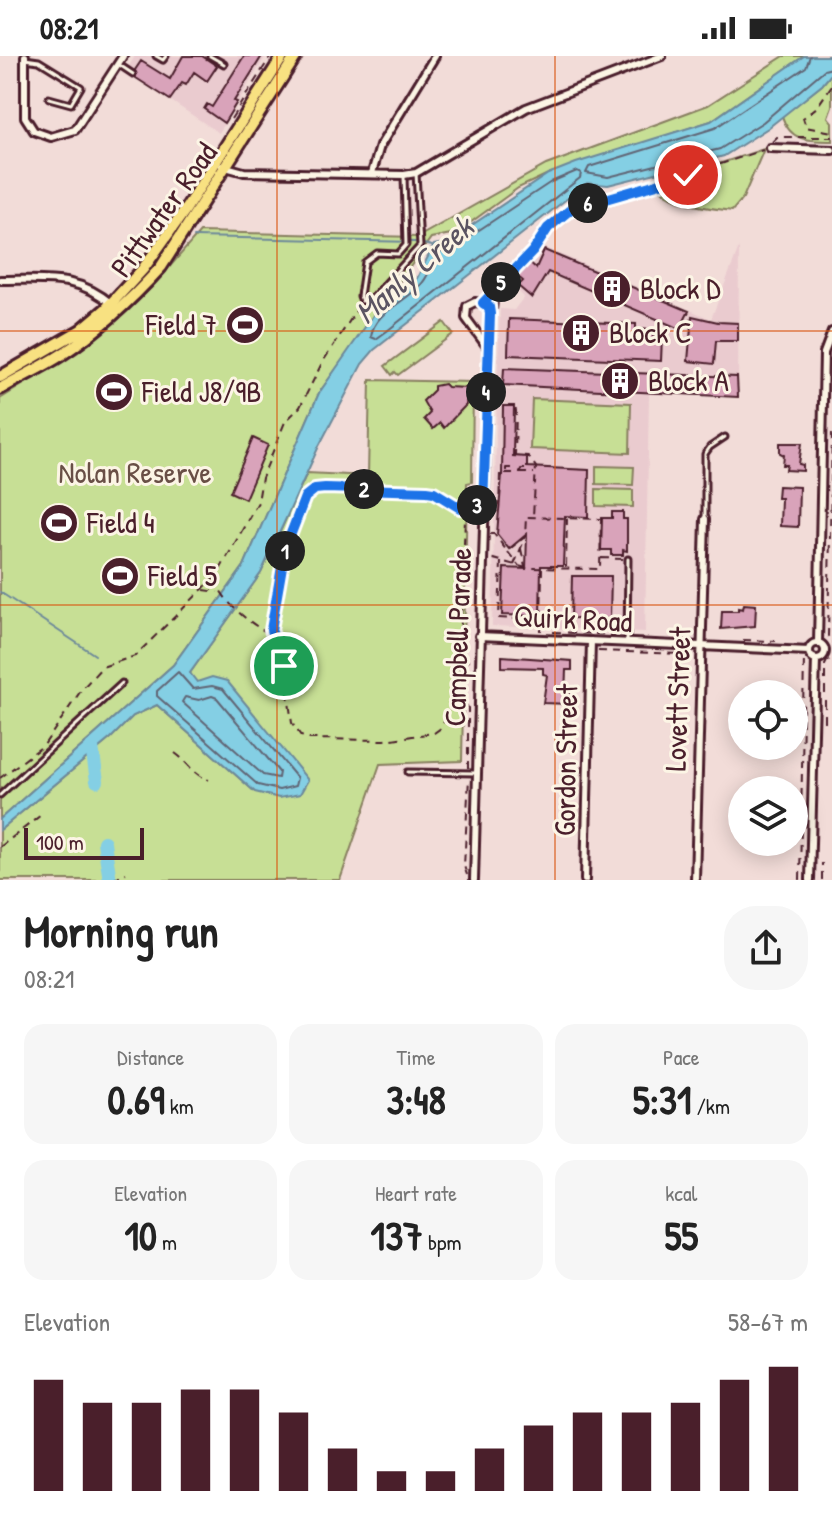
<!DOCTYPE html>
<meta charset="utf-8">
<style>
body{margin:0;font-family:"Patrick Hand",sans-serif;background:#f6f6f6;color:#222;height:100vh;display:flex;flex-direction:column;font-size:30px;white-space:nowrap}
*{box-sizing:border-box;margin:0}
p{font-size:26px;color:#767676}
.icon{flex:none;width:44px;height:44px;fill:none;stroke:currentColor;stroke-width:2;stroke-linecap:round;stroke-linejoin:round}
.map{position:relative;height:824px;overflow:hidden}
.details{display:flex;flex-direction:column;background:#fff;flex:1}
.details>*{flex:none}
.tools{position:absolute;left:728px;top:624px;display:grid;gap:16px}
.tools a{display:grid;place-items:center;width:80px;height:80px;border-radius:50%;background:#fff;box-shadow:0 4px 20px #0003;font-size:40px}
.scale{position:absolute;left:24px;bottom:20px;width:120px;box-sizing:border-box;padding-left:8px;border:4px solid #4a1f2b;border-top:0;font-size:22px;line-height:28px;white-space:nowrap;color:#4a1f2b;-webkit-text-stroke:6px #fcf5e5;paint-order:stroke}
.pin{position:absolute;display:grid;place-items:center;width:68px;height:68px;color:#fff;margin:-34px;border:4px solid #fff;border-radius:50%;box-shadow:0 2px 8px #0007}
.km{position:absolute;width:40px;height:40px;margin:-20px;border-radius:50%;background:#222;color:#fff;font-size:22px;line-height:40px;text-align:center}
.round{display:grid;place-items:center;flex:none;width:84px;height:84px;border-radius:32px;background:#f6f6f6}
.headline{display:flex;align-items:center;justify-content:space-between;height:136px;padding:0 24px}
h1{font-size:44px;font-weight:700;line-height:60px}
.metrics{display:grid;grid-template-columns:repeat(3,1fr);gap:12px;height:136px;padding:8px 24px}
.metrics div{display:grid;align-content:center;border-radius:20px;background:#f6f6f6;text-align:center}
.metrics b{font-size:40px;font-weight:700}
.metrics small{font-size:22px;font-weight:400}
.metrics p{font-size:22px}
.chart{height:224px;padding:16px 24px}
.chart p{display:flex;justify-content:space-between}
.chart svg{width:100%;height:144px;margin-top:8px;stroke:#4a1f2b;stroke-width:6}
.status{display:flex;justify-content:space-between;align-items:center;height:56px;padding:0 40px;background:#fff;direction:ltr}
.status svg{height:22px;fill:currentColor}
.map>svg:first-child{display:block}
.built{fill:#eacbcf}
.green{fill:#c7df95;stroke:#887f60;stroke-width:2}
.water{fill:#84cfe4;stroke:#6d899a;stroke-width:2}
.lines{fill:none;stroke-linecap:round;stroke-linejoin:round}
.shore{stroke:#616575;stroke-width:2}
.stream{stroke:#6d899a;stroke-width:2}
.river{stroke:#84cfe4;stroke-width:14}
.building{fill:#d9a3ba;stroke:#4a1f2b;stroke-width:2}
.service-casing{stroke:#4a1f2b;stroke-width:9}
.minor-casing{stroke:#4a1f2b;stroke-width:12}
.primary-casing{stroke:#4a1f2b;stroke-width:16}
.path{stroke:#4a1f2b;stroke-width:2;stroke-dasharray:8 6;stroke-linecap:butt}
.service{stroke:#fcf5e5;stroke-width:3}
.minor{stroke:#fcf5e5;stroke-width:6}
.primary{stroke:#f8e181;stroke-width:10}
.route-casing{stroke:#fff;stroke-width:16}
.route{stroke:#1a73e8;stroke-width:10}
.grid{fill:none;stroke:#d8530f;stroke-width:2;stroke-opacity:0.55}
.labels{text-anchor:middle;stroke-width:6;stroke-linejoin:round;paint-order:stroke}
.street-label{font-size:30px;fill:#4a1f2b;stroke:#fcf5e5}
.poi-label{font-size:30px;fill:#4a1f2b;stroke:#fcf5e5;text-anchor:start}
.park-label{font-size:30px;fill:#694f46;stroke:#fcf5e5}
.water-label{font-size:32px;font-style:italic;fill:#5b5462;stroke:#fcf5e5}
</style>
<div class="status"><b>08:21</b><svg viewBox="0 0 49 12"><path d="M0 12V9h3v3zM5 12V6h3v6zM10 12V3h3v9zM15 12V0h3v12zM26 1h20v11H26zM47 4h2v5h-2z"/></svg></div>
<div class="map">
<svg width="832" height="824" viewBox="0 0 832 824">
<rect width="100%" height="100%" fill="#f2dcd8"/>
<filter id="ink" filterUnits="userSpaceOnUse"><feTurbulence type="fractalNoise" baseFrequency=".0125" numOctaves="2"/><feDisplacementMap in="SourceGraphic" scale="16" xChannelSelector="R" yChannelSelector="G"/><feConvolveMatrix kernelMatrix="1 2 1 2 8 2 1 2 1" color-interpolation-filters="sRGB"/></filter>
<g filter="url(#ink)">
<!-- built -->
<path class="built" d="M135,0H266L219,77L126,15Z
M541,190L711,263L739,192L738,341L649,338L645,576L492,570L497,334H525L497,332L500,253L514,254L524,241L511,228Z"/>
<!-- green -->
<path class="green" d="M784,0H804L711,65L548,118L518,132L456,177L431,182L319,337L244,510L173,609L0,763V343L94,284L152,231L200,176L418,181L546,109L708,49Z
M832,17V50L828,61L832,66V85C809,85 790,86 782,60L822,29Z
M764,93L743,142L732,155C710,152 669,149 657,128Z
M444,266L453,278L398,319L395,316L392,319L385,310Z
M370,324L473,326L472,426L467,427L462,705L380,708L340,824H0V774L111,682L133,660L157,649L255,736L190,617L261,517L307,417L368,420Z
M532,343L631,347L630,397L530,393Z
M596,410L634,411L633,429L596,428Z
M596,433L633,434V451L596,450Z"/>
<!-- water -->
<path class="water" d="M804,0H832V17L822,29L768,72L724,100L608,129L587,127L374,294L362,308L319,390L261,517L190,617L197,626L212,621L227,625L308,724L300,738L279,742L255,736L157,649L133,660L111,682L0,774V763L173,609L244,510L319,337L379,251L417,222L434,189L445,187L548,118L576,107L711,65Z"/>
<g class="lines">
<!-- shore -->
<path class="shore" d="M810,0L806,11L715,72L589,111L586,117L608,121L720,93L763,66L824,14L832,12
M577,115L581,117L580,122L387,275L376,283L371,281C374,254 409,246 423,226C430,218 431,206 438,197L449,194L551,126Z
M178,616L193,633L212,630L223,633L297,722L295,730L279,734L258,729L157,640V635Z
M212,640L217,642L279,716L278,722L263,719L182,646L185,641L199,644Z"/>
<!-- stream -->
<path class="stream" d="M194,181L415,186L432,190
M0,536L95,599"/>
<!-- river -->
<path class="river" d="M92,691L97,725
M104,786L110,824"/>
</g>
<!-- building -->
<path class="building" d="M183,0H202L217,10L207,25L194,16L186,29L182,27L170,44L136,22L135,14L141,5L170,23Z
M244,0H262L234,45L237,46L224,67L204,53L207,48L212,51Z
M544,194L689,255L680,273L548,216L532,242L518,230L523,225L517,220L529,206L536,212Z
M692,260L718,266L738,267V285H716L714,308L688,305Z
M509,263L636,268V273L654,274L653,280L662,281L661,305L508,299Z
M504,312L737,321L738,341L503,329Z
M444,328L447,331L467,332L466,349L444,372L440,367L433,373L424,363L430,357L423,345L434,334V330Z
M503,350H514L513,400L527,401V411L589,414L588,461L565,460L563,510H541L540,560L502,559L504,512L526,513L527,478L509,493L497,478L502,419Z
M253,382L268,389L245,443L230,436Z
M780,387H802L799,408L803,409V415L786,414L787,409H783L784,399L780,397Z
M778,430L799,431L798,471L780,470L781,442H777Z
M612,456H623V463H627V495L623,494V499H611V494H601L602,462H612Z
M572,520H611L610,563L571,562Z
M744,548L756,549L755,570L721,573L722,555H738V552L743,553Z
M502,600L572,605V614H566L565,638H570V648L543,647L547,619L543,618V612L502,611Z"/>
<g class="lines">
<defs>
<path id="service" d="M156,0L163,4L166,0
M210,0L224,8
M25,3L39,5L81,31L71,48L49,42
M118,8L133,18
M404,120L406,189L398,198L377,197L365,206L360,240L362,245L371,243L420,190L416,117
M705,463V398L710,391L725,381
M627,587L628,503
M408,716L476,717
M0,739L122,627"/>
<path id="minor" d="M25,0V61L34,75L51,81L75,74L123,0
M770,92L832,94
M222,110L244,116L404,119L416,117L526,52L662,0
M372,117L380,90L435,0
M0,224C45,224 77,218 113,249
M479,580L809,595
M809 595a8 8 0 1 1 16 0a8 8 0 1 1-16 0Z
M818,587L824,297L832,276
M474,824L490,258L489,251L483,247L475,246L467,250L466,262L488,292
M585,824L591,585
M695,824L705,463
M810,824L816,603"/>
<path id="primary" d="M0,321L81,274L106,253L143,213L185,154L283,0
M0,333C20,321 41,312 61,299C98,275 131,244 161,211L296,0"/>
</defs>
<!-- service casing -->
<use href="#service" class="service-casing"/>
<!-- minor casing -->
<use href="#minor" class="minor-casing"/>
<!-- primary casing -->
<use href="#primary" class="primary-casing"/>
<!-- path -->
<path class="path" d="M832,29L817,51L803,62L806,71L832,76
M231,63L271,0
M772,86L777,81H832
M486,243L533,195L548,172L571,153L688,119L763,94
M497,254L500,228
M514,354H516L515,399L528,400L536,411L533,460
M832,377L828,580L832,586
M506,415V412H513
M520,416L521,413H525
M460,452L434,436L427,435L325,432L315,433L305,441L285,493L271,574L284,610L292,667L301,680L310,683L385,684L434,677L441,672L458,636L465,463L460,452L465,449H477
M490,453L498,456
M499,454L500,417H534
M490,478H494L507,495L525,481L526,461L601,463L600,513L526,512L490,502
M521,493L525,511
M508,496L519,510
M601,502L623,503
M501,506L499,562L541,564
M514,509L525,482
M566,511L567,462
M215,523C224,548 248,566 271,579
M204,534L218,536
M541,575L542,513
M553,576L622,579
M743,584L776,585
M598,595L686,598L694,603
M461,605L475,606
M460,637L468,652V712
M825,666V609L827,605L832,603
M175,697C189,707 193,719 209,724
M0,722L44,689L82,633L102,611L135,600L217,519L258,446L262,422L285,366L300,351L322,307L360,249
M0,791L41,759
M467,819L464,810L469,722
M113,824L126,817
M800,824L804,601
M822,824V807"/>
<!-- service -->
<use href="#service" class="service"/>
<!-- minor -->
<use href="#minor" class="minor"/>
<!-- primary -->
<use href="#primary" class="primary"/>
</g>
</g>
<g class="lines" filter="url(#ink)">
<defs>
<path id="route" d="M284,610L271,574L285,493L305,441L315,433L325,432L427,435L434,436L460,452L465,449L483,450L490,258L489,251L483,247L533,195L548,172L571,153L688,119"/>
</defs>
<!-- route casing -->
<use href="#route" class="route-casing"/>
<!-- route -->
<use href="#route" class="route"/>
</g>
<!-- grid -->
<path class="grid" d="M277,0V824M555,0V824M0,275H832M0,549H832"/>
<!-- icons -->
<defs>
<symbol id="building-disc" viewBox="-11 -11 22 22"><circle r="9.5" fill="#4a1f2b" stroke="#fcf5e5"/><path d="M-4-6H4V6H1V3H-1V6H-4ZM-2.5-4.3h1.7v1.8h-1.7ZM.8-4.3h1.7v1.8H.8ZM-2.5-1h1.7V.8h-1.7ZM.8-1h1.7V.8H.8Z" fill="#fff"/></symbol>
<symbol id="stadium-disc" viewBox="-11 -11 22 22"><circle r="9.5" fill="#4a1f2b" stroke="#fcf5e5"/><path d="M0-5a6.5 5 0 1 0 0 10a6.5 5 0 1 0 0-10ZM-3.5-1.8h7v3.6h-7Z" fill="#fff"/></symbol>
</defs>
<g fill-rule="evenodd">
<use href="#building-disc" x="590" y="211" width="44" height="44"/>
<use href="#stadium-disc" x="223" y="247" width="44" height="44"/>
<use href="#building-disc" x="559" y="255" width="44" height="44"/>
<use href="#building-disc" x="598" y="303" width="44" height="44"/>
<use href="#stadium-disc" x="92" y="314" width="44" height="44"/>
<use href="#stadium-disc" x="37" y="445" width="44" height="44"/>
<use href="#stadium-disc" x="98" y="498" width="44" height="44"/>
</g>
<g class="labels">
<!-- street labels -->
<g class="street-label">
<text transform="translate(164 154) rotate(-54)" y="10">Pittwater Road</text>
<text transform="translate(573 563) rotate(3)" y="10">Quirk Road</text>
<text transform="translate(458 581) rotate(-88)" y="10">Campbell Parade</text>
<text transform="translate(678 643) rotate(-88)" y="10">Lovett Street</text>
<text transform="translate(566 704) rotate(-89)" y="10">Gordon Street</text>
</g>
<!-- poi labels -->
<g class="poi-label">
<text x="640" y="243">Block D</text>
<text x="217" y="279" text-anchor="end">Field 7</text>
<text x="609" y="287">Block C</text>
<text x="648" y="335">Block A</text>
<text x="142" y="346">Field J8/9B</text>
<text x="87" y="477">Field 4</text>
<text x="148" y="530">Field 5</text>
</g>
<!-- park labels -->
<g class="park-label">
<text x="135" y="427">Nolan Reserve</text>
</g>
<!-- water labels -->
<g class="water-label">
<text transform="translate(414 214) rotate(-41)" y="11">Manly Creek</text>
</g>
</g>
</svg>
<div class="tools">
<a><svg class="icon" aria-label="locate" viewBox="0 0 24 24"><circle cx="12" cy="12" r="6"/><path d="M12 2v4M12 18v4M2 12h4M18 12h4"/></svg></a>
<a><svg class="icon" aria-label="layers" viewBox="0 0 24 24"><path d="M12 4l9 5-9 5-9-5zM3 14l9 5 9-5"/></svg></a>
</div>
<div class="scale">100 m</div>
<div class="pin" style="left:284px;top:610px;background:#1e9e55"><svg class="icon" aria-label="arrive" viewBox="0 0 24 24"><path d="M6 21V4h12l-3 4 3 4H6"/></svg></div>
<div class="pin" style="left:688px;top:119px;background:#d93025"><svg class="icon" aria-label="check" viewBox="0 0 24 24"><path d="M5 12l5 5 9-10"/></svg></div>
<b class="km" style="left:285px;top:495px">1</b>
<b class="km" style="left:364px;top:433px">2</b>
<b class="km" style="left:477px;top:449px">3</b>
<b class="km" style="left:486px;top:336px">4</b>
<b class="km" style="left:501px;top:226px">5</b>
<b class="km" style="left:588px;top:147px">6</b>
</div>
<section class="details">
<div class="headline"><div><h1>Morning run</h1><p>08:21</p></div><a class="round"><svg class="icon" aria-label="share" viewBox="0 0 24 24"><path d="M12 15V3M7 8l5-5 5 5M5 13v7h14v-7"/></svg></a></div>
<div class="metrics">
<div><p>Distance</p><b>0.69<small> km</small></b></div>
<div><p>Time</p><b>3:48</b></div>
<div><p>Pace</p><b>5:31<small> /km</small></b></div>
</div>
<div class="metrics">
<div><p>Elevation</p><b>10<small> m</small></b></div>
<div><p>Heart rate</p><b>137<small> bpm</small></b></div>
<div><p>kcal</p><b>55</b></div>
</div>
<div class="chart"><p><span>Elevation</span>58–67 m</p>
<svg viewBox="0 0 160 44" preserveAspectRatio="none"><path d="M5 44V10M15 44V17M25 44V17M35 44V13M45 44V13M55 44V20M65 44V31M75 44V38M85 44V38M95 44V31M105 44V24M115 44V20M125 44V20M135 44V17M145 44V10M155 44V6"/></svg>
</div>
</section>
